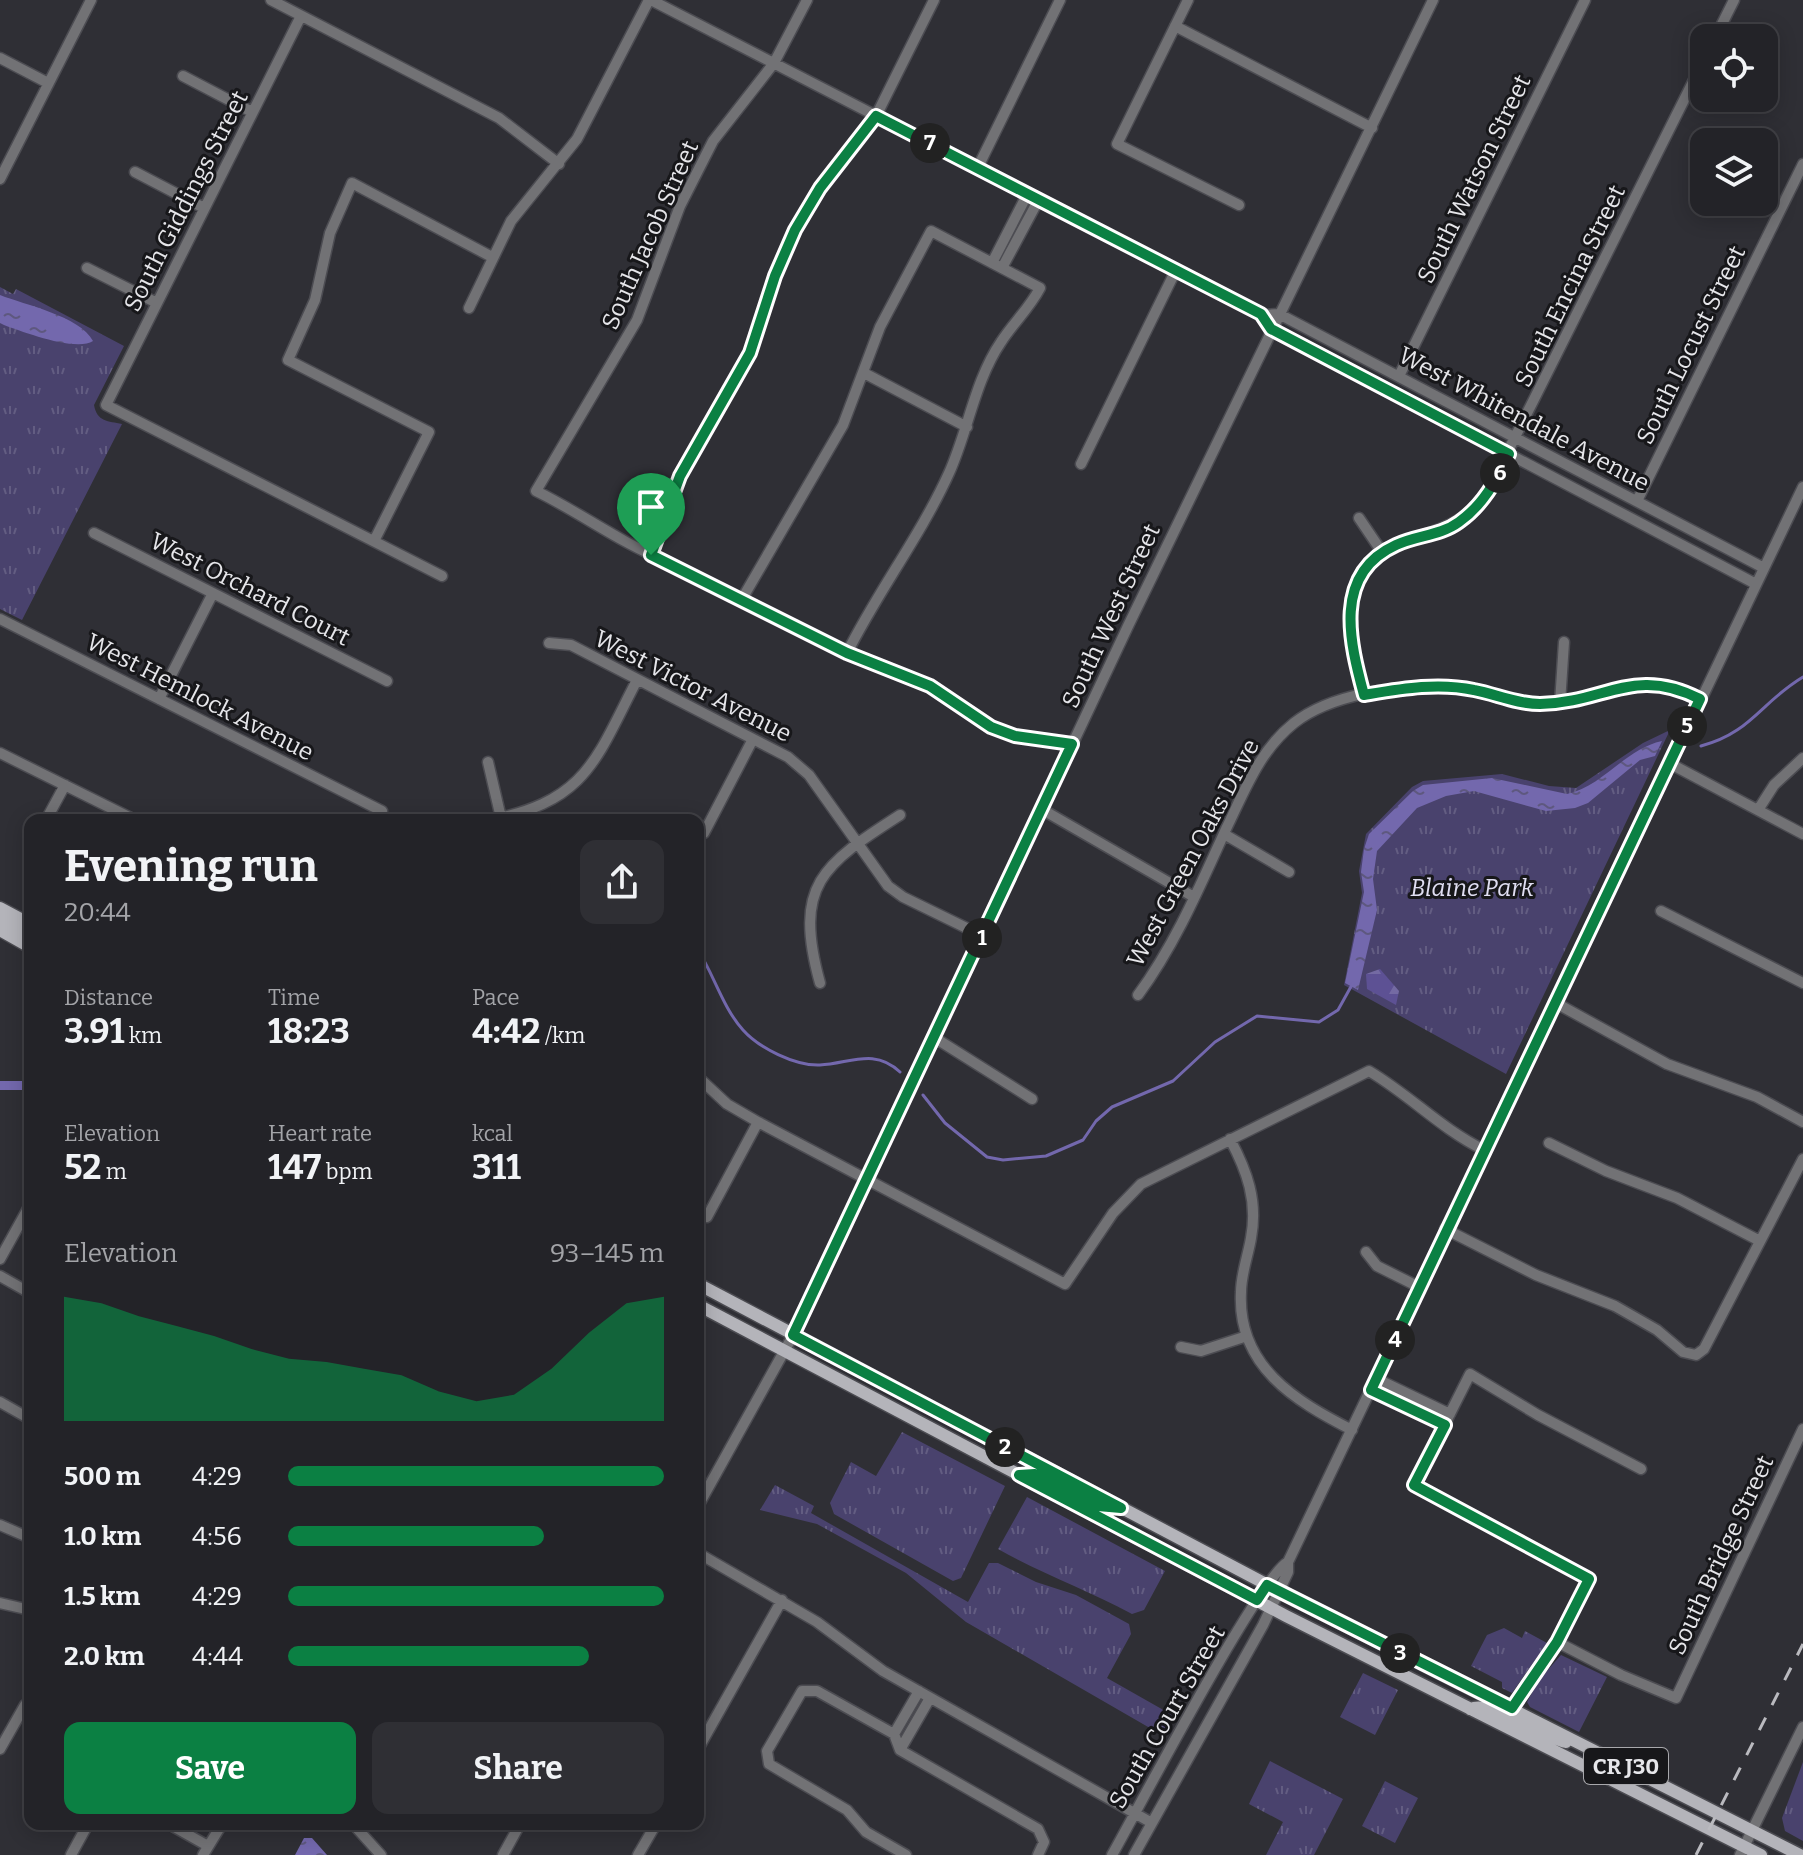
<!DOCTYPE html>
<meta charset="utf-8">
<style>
body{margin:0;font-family:Bitter,serif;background:#2f2f34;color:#f1f3f6;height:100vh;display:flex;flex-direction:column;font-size:30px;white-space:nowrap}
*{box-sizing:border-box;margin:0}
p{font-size:26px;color:#a3a4a8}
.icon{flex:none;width:44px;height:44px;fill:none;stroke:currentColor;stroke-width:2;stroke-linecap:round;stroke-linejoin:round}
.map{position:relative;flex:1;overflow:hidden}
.drawer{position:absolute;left:24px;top:814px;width:680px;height:1016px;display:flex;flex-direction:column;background:#232328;border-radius:16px;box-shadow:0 4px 20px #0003,0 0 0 2px #404045}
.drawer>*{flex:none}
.tools{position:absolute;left:1690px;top:24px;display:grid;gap:16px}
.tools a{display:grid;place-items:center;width:88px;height:88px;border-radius:16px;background:#232328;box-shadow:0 4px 20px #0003,0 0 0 2px #404045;font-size:40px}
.pin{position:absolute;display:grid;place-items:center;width:68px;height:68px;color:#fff;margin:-82px -34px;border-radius:50% 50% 50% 0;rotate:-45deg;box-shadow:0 0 8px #0007}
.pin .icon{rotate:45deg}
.km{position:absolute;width:40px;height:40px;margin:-20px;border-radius:50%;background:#222;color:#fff;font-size:22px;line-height:40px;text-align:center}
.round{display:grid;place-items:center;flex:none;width:84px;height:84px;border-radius:16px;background:#2f2f34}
.summary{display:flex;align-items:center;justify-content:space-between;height:136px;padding:0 40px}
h1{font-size:44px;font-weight:700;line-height:60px}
.metrics{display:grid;grid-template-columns:repeat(3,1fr);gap:12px;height:136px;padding:8px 40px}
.metrics div{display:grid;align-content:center}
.metrics b{font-size:34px;font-weight:700}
.metrics small{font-size:22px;font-weight:400}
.metrics p{font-size:22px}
.chart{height:224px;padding:16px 40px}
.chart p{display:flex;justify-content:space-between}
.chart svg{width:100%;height:144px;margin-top:8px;fill:#0b8043;opacity:.7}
.button{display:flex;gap:16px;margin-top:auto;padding:16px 40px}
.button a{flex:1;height:92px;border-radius:16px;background:#0b8043;color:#fff;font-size:32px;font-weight:700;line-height:92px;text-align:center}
.button a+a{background:#2f2f34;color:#f1f3f6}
ul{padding:0 40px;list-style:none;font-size:26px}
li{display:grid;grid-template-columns:128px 96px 1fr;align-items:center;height:60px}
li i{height:20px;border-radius:10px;background:#0b8043}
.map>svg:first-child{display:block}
.grass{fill:url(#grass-tufts)}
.forest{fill:url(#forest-firs)}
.water{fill:url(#water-ripples)}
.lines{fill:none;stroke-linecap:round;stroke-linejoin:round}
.stream{stroke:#7368ad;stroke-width:3}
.minor-casing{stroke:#4c4c52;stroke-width:13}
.major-casing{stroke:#4c4c52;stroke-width:15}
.minor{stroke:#727275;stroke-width:10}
.major{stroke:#b4b4ba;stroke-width:12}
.rail{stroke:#bababf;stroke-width:3;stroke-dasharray:14 14;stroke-linecap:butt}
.route-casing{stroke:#fff;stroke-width:16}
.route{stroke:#0b8043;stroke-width:10}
.labels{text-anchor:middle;stroke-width:6;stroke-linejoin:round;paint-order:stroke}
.shield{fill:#17171a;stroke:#a8a8ac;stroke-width:2}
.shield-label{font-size:22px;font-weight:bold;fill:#e6e6ea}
.street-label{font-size:24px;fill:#e6e6ea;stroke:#17171a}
.park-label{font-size:24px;font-style:italic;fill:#e0def2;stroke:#17171a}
</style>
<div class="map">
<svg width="1803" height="1855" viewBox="0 0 1803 1855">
<defs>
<pattern id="grass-tufts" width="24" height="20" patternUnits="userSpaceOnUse" patternTransform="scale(2)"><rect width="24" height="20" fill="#49426d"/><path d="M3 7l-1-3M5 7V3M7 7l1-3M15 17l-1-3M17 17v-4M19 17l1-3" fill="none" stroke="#635d82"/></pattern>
<pattern id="forest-firs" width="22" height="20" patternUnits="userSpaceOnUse" patternTransform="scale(2)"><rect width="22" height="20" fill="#5d5194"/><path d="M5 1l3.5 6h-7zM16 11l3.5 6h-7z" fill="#746aa3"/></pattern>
<pattern id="water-ripples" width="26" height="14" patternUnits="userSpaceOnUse" patternTransform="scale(2)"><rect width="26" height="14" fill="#7368ad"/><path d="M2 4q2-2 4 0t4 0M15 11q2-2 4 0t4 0" fill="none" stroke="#5e587f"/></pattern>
</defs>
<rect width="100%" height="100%" fill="#2f2f35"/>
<!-- grass -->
<path class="grass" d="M0,287L13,294L16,289L124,346L94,405C97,422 108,421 122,424L22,620L0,609Z
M1670,730L1506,1074L1344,985L1362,893L1359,871L1366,834L1412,787L1423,781L1502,774L1549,786L1576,788L1643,743Z
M902,1432L1005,1486L961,1578L953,1581L834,1514L830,1503L851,1462L876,1476Z
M775,1485L814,1506L811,1513L968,1602L989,1563H998L1036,1582L1076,1595L1129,1624L1131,1634L1107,1678L1174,1716L1162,1735L966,1622L906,1573L817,1524L760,1510Z
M1027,1497L1165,1571L1144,1610L1132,1614C1088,1590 1042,1574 998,1549Z
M1504,1628L1522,1638L1525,1631L1547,1643L1512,1693L1502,1688V1682L1471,1666L1487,1635Z
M1561,1655L1607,1677L1579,1732L1530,1707L1527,1702L1539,1680Z
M1363,1673L1398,1690L1375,1735L1340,1717Z
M1270,1761L1343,1799L1314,1855H1266L1283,1822L1249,1804Z
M1803,1762V1841L1785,1831L1782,1818Z
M1385,1781L1418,1798L1395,1843L1362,1826Z"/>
<!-- forest -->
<path class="forest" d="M1380,969L1399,991L1396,1005L1367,989L1366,974Z"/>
<!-- water -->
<path class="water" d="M0,295C25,305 80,316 93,341C76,352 23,332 4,325L0,323Z
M1662,741L1655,756L1640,760L1588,803L1575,808L1546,811L1474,791L1446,796L1417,808L1377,851L1373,879L1377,910L1358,990L1345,983L1364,892L1361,872L1364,849L1369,834L1413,791L1423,785L1492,778L1567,794C1602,787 1625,749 1662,741Z
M0,1081H30V1090H0Z
M304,1838H312L327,1855H295Z"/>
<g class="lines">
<!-- stream -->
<path class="stream" d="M1701,746C1751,733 1761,702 1803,677
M698,950C714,975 723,1008 743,1030C759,1048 795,1066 820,1065C849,1064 874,1047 900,1072
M923,1095L945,1123L987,1157L1003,1160L1046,1156L1083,1140L1096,1121L1112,1107L1173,1081L1215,1042L1257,1016L1319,1022L1338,1010L1353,983"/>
<defs>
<path id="minor" d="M271,0L499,118L559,164
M651,0L1261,314L1271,329L1756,584
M807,0L774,63L713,141L680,206L637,320L536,491C581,513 619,542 664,560L847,653L930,686L991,727L1015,736L1072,744
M1188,0L1117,144L1239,205
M301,16L106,405L442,576
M1175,26L1372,128
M1715,38L1734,0
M0,58L48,83
M183,76L252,112
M978,167L1060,0
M135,172L204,208
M0,179L91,0
M992,263L1028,193
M87,268L157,303
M1002,268L1039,199
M469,308L511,221L577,139L649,0
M1263,315L1279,314L1764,568
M864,373L967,427
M1399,376L1585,0
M1081,464L1176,270
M1637,501L1803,164
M1359,518L1382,552
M94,533L387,681
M374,541L429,432L288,360L315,300L330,233L352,183L492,257
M651,555L680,476L750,353L775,276L795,230L820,188L876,116L934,0
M742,599L843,425L880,327L931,231L1040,288C1029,309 1013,323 1001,342C975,380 968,431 949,473C921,535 878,591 847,653
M0,619L382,811L378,820
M549,643L571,645L788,757L809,775L888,886L903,897L983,936
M1364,695C1349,639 1330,567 1404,542C1436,530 1459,526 1484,499L1704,60
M159,699L213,593
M1560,703L1564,642
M0,753L135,820
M488,762L501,818
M1669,763L1803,834
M1043,810L1194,897
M1758,810L1774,785L1803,758
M46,820L65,785
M490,820C587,801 596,759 637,680
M704,833L753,739
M1224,834L1289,872
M1661,911L1803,983
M820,983C793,885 822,865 900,815
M1138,995C1175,945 1200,886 1226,829C1245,790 1259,751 1294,723C1331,694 1395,686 1440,686C1473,686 1503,702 1536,704C1602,707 1632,663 1700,699
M1554,1002L1667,1064L1757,1097L1803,1122
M935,1038L1032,1099
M698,1077L727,1104L758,1122L1065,1284L1113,1213L1141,1184L1369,1071C1411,1096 1440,1128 1484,1150
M1230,1139C1247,1171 1258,1201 1251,1238C1248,1256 1241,1274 1241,1292C1237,1366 1295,1401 1352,1430
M1549,1143L1606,1171L1677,1198L1760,1241
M707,1217L758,1122
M1445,1229L1536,1275L1615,1306L1657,1330L1683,1352L1696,1355L1704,1349L1803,1159
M1366,1252L1377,1266L1419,1287
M0,1259L30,1205
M0,1276L30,1293
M1181,1347L1201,1351L1247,1336
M1377,1379L1450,1414
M1371,1390L1445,1425
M0,1402L30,1419
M698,1506L801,1321L1129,624L1433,0
M0,1525L30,1538
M698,1553L817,1622L883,1671L1152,1823
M0,1603L30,1610
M1557,1642L1621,1675L1676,1698L1803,1429
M1512,1708L1557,1642L1589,1579L1414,1485L1470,1374L1538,1415L1641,1469
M894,1734L919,1691
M0,1749L25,1705
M698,1749L782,1600
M900,1750L930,1698
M169,1824L208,1846
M353,1824L381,1855
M71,1855L88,1824
M203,1855L222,1824
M503,1855L520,1824
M638,1855L656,1824
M906,1855L866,1832L847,1810L769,1764L767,1751L802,1691H817L894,1734L900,1750L1038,1829L1044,1842L1038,1855
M1112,1855C1137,1811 1259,1577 1288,1562
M1134,1855L1263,1625L1288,1572V1562L1803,487
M1740,1855L1803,1727"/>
<path id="major" d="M0,908L30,924
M0,919L30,935
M0,930L30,947
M698,1284L1296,1600L1800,1855
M698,1305L1286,1616L1761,1855
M1019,1475C1045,1467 1085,1505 1115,1508
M1470,1709C1494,1700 1540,1736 1566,1742"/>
</defs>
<!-- minor casing -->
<use href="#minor" class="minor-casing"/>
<!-- major casing -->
<use href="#major" class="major-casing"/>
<!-- minor -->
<use href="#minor" class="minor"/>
<!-- major -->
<use href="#major" class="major"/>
<!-- rail -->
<path class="rail" d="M1696,1855L1803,1644"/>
</g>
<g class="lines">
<defs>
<path id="route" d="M876,116L1261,314L1271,329L1509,454C1496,481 1483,505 1459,522C1440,536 1417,535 1396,545C1332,574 1350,643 1364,695C1400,689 1437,682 1474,690C1496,694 1516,704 1540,704C1605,703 1634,665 1700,699L1371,1390L1445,1425L1414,1485L1589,1579L1557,1642L1512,1708L1267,1585L1257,1600L1019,1475L1035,1474L1098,1506L1121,1508L793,1335L1072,744L1015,736L991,727L930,686L847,653L651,555L680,476L750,353L775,276L795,230L820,188Z"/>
</defs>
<!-- route casing -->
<use href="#route" class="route-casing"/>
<!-- route -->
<use href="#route" class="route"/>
</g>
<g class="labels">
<!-- shield labels -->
<rect class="shield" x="1584" y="1748" width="84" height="36" rx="6"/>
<g class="shield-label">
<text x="1626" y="1774">CR J30</text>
</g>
<!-- street labels -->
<g class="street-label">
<text transform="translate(1474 179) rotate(-64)" y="8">South Watson Street</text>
<text transform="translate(186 201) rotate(-63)" y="8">South Giddings Street</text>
<text transform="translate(650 235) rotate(-66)" y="8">South Jacob Street</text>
<text transform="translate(1570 286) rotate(-64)" y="8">South Encina Street</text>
<text transform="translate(1691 345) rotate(-64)" y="8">South Locust Street</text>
<text transform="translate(1524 419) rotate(28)" y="8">West Whitendale Avenue</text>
<text transform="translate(250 589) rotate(27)" y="8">West Orchard Court</text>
<text transform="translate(1111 616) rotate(-65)" y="8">South West Street</text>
<text transform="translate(693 686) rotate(27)" y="8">West Victor Avenue</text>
<text transform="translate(200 697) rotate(27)" y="8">West Hemlock Avenue</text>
<text transform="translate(1193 853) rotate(-62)" y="8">West Green Oaks Drive</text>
<text transform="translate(1721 1555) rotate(-65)" y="8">South Bridge Street</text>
<text transform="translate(1167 1717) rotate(-60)" y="8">South Court Street</text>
</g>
<!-- park labels -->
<g class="park-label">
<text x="1472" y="896">Blaine Park</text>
</g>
</g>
</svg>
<div class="tools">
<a><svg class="icon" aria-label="locate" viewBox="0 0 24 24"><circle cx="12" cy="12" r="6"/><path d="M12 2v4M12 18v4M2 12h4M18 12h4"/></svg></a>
<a><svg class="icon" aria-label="layers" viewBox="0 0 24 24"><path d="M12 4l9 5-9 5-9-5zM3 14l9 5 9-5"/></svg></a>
</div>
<div class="pin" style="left:651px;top:555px;background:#1e9e55"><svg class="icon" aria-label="arrive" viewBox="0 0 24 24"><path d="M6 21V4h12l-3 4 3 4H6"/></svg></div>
<b class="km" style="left:982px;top:938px">1</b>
<b class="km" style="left:1005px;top:1447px">2</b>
<b class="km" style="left:1400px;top:1653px">3</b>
<b class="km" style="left:1395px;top:1340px">4</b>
<b class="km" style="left:1687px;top:726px">5</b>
<b class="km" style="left:1500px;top:473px">6</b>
<b class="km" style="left:930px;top:143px">7</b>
<section class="drawer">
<div class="summary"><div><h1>Evening run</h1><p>20:44</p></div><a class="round"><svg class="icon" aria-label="share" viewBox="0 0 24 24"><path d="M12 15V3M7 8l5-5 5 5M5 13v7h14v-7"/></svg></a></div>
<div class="metrics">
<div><p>Distance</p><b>3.91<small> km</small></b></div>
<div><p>Time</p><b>18:23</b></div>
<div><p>Pace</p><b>4:42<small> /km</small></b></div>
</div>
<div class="metrics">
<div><p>Elevation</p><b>52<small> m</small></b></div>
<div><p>Heart rate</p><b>147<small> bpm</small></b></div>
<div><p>kcal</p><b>311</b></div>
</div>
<div class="chart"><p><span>Elevation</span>93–145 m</p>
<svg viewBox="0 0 160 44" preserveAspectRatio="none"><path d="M0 44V6L10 8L20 12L30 15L40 18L50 22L60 25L70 26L80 28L90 30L100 35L110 38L120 36L130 28L140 17L150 8L160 6V44z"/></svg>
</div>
<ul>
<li><b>500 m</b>4:29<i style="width:100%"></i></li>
<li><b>1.0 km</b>4:56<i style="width:68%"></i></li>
<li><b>1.5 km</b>4:29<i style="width:100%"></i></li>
<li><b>2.0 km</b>4:44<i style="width:80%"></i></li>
</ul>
<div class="button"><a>Save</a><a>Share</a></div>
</section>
</div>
